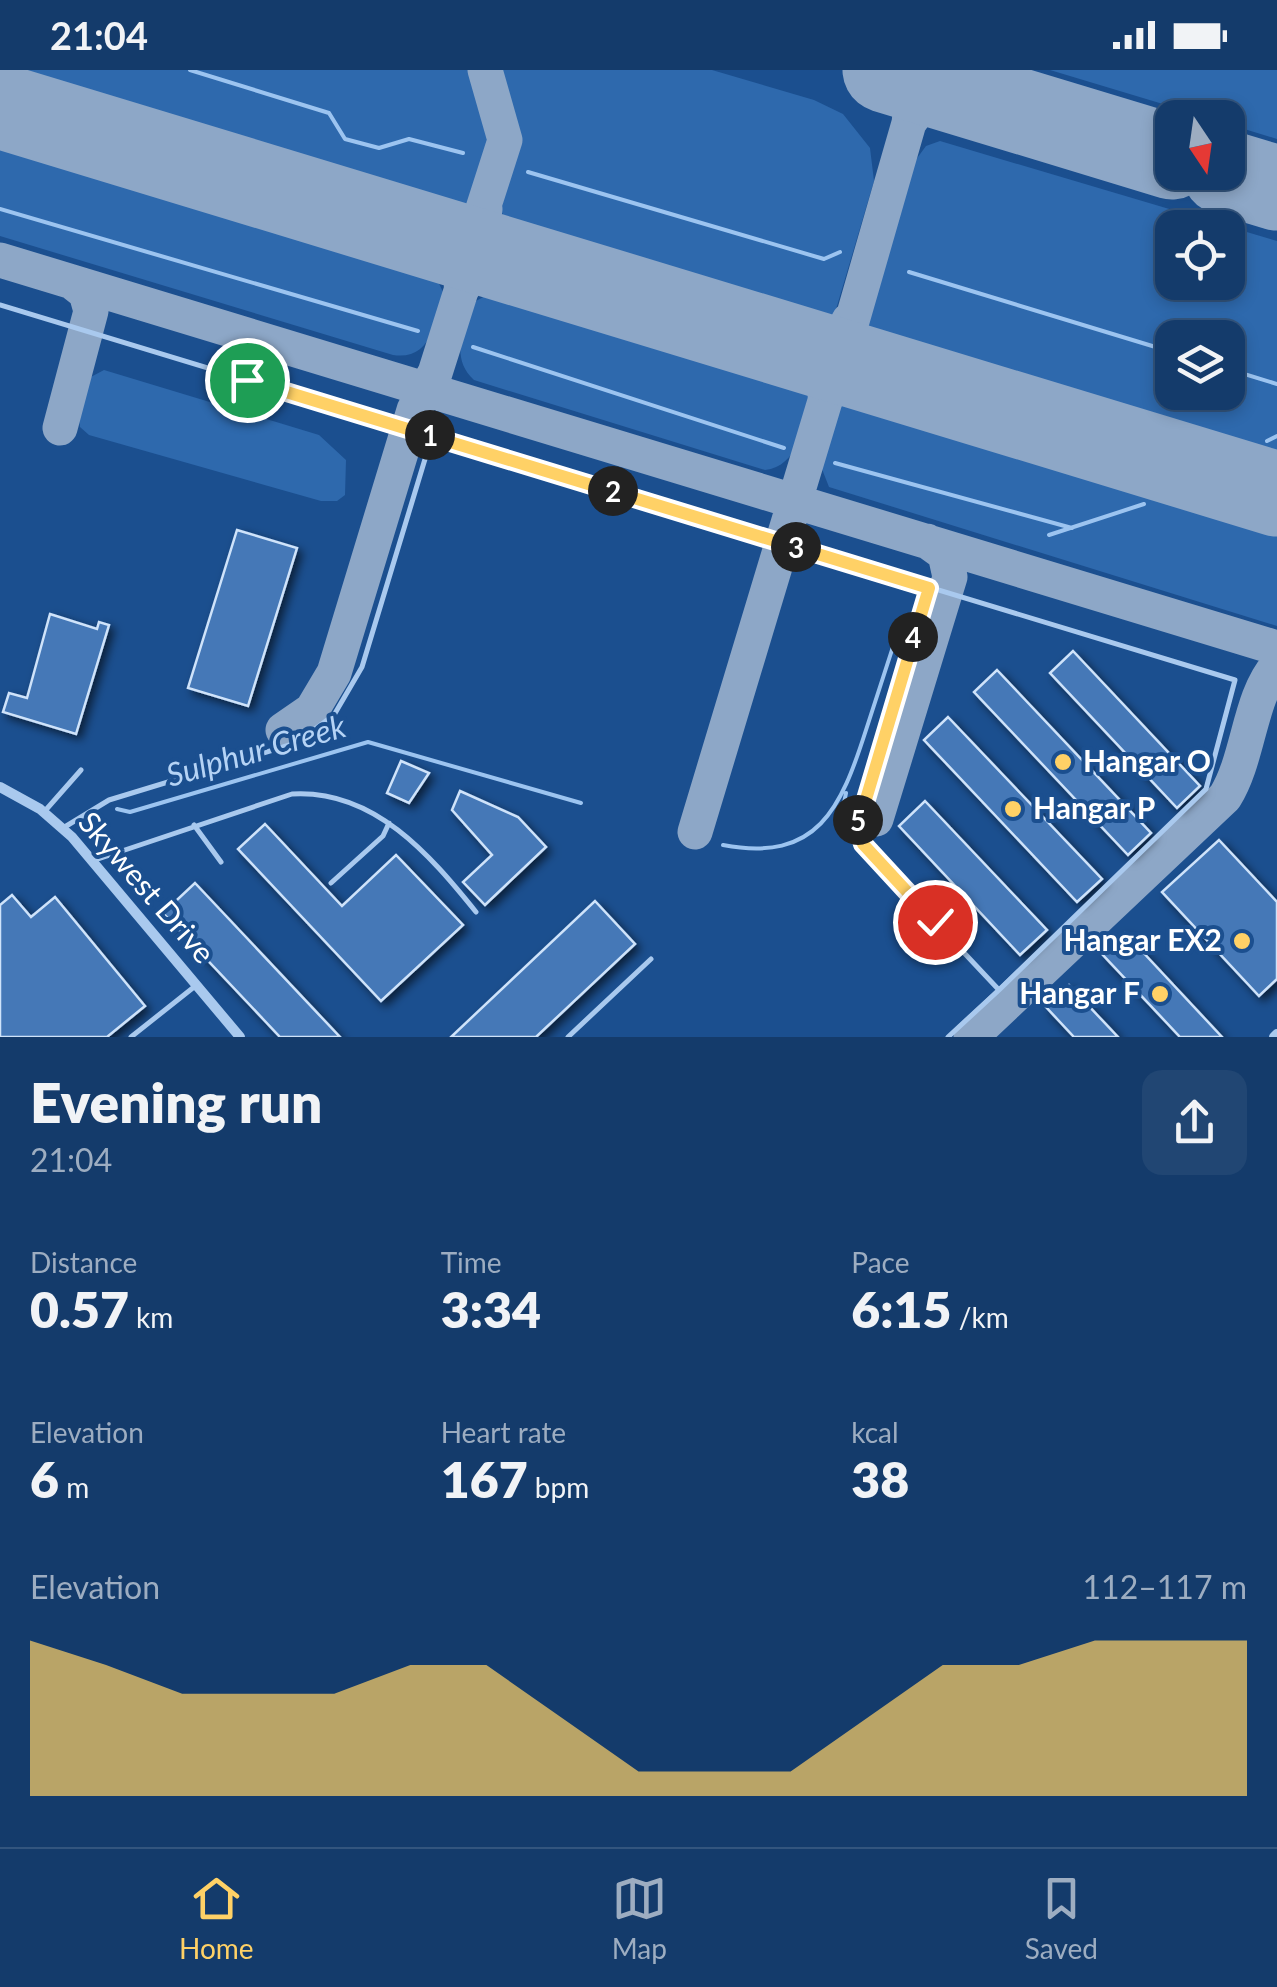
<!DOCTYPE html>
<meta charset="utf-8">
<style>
body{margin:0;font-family:Lato,sans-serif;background:#214673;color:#f1f3f6;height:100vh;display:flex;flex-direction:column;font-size:38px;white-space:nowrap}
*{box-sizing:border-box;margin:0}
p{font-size:32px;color:#9dadc1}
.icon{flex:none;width:55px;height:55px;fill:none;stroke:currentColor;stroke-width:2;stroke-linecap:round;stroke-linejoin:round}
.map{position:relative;height:967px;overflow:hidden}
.details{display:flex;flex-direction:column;background:#143b6b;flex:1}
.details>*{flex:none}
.needle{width:65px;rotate:167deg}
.controls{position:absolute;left:1155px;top:30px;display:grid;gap:20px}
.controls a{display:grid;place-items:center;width:90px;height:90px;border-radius:20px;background:#143b6b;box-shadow:0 5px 15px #0003,0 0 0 2px #33557e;font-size:50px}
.pin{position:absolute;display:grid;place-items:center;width:85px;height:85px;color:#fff;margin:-42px;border:5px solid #fff;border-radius:50%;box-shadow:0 2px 10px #0007}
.km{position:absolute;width:50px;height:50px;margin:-25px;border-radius:50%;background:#222;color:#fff;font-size:28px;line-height:50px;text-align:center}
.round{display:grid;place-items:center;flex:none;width:105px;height:105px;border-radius:20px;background:#214673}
.headline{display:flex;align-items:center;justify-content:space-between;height:170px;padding:0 30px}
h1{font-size:55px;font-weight:800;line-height:75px}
.figures{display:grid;grid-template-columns:repeat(3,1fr);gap:15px;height:170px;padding:10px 30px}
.figures div{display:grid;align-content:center}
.figures b{font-size:50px;font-weight:800}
.figures small{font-size:28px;font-weight:400}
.figures p{font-size:28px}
.chart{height:280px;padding:20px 30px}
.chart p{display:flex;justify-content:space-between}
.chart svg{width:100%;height:180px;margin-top:10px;fill:#ffd166;opacity:.7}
.status{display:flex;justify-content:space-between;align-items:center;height:70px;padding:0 50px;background:#143b6b;direction:ltr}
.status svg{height:28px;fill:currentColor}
.menu{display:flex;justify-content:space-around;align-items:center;height:140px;border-top:2px solid #33557e;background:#143b6b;font-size:28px;color:#9dadc1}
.menu a{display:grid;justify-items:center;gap:5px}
.menu .active{color:#ffd166}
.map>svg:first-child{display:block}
.green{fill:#2e69ad;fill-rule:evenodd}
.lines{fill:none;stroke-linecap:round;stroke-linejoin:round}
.stream{stroke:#9cc4f0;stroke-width:4}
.taxiway{stroke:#8da7c7;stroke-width:35}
.runway{stroke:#8da7c7;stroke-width:85}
.building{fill:#4478b7;stroke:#cfe3fa;stroke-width:2.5;filter:url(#shadow)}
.lane{stroke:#a9c9ee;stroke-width:5}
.street{stroke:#a9c9ee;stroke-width:10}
.route-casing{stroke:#fff;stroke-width:20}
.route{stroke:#ffd166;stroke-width:12}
.poi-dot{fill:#ffd166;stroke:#1b4f8f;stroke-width:4}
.labels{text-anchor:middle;stroke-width:8;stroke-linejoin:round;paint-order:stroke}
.poi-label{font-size:30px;font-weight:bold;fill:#fff;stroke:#1b4f8f;text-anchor:start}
.street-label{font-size:30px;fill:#fff;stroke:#1b4f8f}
.water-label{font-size:32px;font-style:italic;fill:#b5d3f5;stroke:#1b4f8f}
</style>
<div class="status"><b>21:04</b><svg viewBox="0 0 49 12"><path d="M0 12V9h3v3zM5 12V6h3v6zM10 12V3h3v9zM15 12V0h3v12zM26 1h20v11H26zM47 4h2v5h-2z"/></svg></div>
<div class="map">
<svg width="1277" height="967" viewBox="0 0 1277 967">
<defs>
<filter id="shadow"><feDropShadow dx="4.5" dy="4.5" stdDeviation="5" flood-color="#0009"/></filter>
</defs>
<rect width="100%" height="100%" fill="#1b4f8f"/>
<!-- green -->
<path class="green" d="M0,0H470C489,54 499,84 468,137L447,141L0,4Z
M499,0H712L814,30L843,44L870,78L874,111L834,246L814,251L508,158L501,140L518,67Z
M1050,0H1277V69L1228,54V48L1206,47Z
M0,68L435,205L443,222C437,251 431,291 393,285L0,166Z
M940,71L1277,171V393L873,266L866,255L867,240L915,91L926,76ZM1172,158H1228V212H1172ZM1172,268H1228V322H1172Z
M498,219L799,309L810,326C805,354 798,397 765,400L474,310C450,289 462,255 476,231Z
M104,300L319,365L346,390L345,425L337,431H321L89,365L80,357L78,341L87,309Z
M849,328L1277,456V556L829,417L820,394L838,335Z"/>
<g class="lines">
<!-- stream -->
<path class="stream" d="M190,0L329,43L345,69L379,78L409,69L463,83
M528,102L824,189L840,182
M0,139L418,261
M909,202L1172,282
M473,277L784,378
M1228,299L1277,314
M1267,371L1277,366
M835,393L1072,458
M1049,465L1144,434
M117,739L130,742L368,672L581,733
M839,758L846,723
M723,775C818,793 841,738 866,660C878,623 890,586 902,549"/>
<!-- taxiway -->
<path class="taxiway" d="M485,0L505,70L479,151L465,162L445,167L368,148C405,161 467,169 461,221C483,175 536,201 574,211C538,198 476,190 485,139
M876,0C901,9 913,27 909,53L923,33L956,25L1075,57L965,21L939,0
M0,190L1277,578
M849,250C829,296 770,269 735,259C772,272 829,279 825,331C844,285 898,310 933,320C901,308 858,302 848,265L909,53
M60,358L91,241L86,223L72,212
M283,660L312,640L334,603L414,340L435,303L461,221
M876,749L950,507L945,484L927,471
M695,762L825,331
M971,967L1225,727C1249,689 1249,627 1277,596"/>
<!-- runway -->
<path class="runway" d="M885,0L1172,87
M0,36L1277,424
M1224,102L1277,118"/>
</g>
<!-- building -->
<path class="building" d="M237,460L297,478L248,636L188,618Z
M50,544L97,559L99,552L109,555L76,664L3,642L9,623L27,628Z
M1073,581L1200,716L1177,738L1050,603Z
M997,600L1151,763L1128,785L974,622Z
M948,647L1102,809L1077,832L924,670Z
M401,691L429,703L409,733L387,723Z
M460,721L518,747L546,777L485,835L463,812L492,785L452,740Z
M925,731L1047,860L1020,885L899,756Z
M265,754L342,836L396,785L463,855L381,931L238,779Z
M1219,770L1277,832V909L1259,926L1162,822Z
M195,813L340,967H280L163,843Z
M12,825L31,847L55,827L145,936L107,967H0V835Z
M595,831L635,874L536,967H451Z
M1125,863L1222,967H1180L1102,884Z
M1069,915L1118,967H1074L1046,937Z"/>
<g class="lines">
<!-- lane -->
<path class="lane" d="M0,235L1235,610L1206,719L999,920
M929,517L858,756L874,787L999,920L948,967
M44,742L81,700
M194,755L221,792
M63,758L109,730L296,673L334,645L362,597L432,366
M95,790L292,724C374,719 430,785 476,842
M331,813L383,766L389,753
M131,967L194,917
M568,967L651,889"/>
<!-- street -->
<path class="street" d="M0,717L40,739L72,767L240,967
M1274,967L1277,964"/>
</g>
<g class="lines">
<defs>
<path id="route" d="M247,310L929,518L858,756L863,774L935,852"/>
</defs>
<!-- route casing -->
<use href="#route" class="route-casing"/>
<!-- route -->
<use href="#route" class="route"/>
</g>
<!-- markers -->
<g class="poi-dot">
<circle cx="1063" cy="692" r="10"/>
<circle cx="1013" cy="739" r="10"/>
<circle cx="1242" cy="871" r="10"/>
<circle cx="1160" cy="924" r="10"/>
</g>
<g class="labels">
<!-- poi labels -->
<g class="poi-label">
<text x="1083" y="702">Hangar O</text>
<text x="1033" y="749">Hangar P</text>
<text x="1222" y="881" text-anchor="end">Hangar EX2</text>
<text x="1140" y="934" text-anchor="end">Hangar F</text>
</g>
<!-- street labels -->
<g class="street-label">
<text transform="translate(146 818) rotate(49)" y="10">Skywest Drive</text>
</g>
<!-- water labels -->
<g class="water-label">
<text transform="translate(256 681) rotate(-16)" y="11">Sulphur Creek</text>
</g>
</g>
</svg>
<div class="controls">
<a><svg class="needle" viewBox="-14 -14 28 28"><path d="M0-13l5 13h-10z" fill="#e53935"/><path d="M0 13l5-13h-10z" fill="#9dadc1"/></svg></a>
<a><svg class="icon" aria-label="locate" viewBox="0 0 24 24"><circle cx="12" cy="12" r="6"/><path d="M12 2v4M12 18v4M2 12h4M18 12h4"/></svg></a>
<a><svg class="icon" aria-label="layers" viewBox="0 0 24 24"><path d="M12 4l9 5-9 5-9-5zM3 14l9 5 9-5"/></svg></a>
</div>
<div class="pin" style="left:247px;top:310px;background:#1e9e55"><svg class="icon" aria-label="arrive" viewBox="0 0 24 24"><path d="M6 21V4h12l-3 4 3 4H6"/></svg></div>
<div class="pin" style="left:935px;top:852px;background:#d93025"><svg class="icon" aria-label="check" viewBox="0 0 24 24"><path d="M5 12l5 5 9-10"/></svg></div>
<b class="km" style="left:430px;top:365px">1</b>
<b class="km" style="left:613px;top:421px">2</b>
<b class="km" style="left:796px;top:477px">3</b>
<b class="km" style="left:913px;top:567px">4</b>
<b class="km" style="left:858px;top:750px">5</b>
</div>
<section class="details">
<div class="headline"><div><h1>Evening run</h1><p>21:04</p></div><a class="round"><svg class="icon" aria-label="share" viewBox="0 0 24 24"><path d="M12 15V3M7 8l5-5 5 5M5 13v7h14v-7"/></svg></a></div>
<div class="figures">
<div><p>Distance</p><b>0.57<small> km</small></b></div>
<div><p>Time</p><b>3:34</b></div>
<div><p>Pace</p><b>6:15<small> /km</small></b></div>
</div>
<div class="figures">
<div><p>Elevation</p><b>6<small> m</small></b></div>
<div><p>Heart rate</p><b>167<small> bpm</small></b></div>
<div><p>kcal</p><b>38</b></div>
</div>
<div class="chart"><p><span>Elevation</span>112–117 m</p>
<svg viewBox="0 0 160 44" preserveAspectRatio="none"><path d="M0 44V6L10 12L20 19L30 19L40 19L50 12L60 12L70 25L80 38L90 38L100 38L110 25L120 12L130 12L140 6L150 6L160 6V44z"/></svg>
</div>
</section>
<nav class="menu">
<a class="active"><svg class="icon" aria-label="home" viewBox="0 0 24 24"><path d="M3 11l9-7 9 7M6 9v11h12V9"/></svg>Home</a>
<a><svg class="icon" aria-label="map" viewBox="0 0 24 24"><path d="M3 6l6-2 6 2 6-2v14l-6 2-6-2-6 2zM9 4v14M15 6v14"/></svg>Map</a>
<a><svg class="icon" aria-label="saved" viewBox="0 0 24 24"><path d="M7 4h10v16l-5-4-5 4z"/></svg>Saved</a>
</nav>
